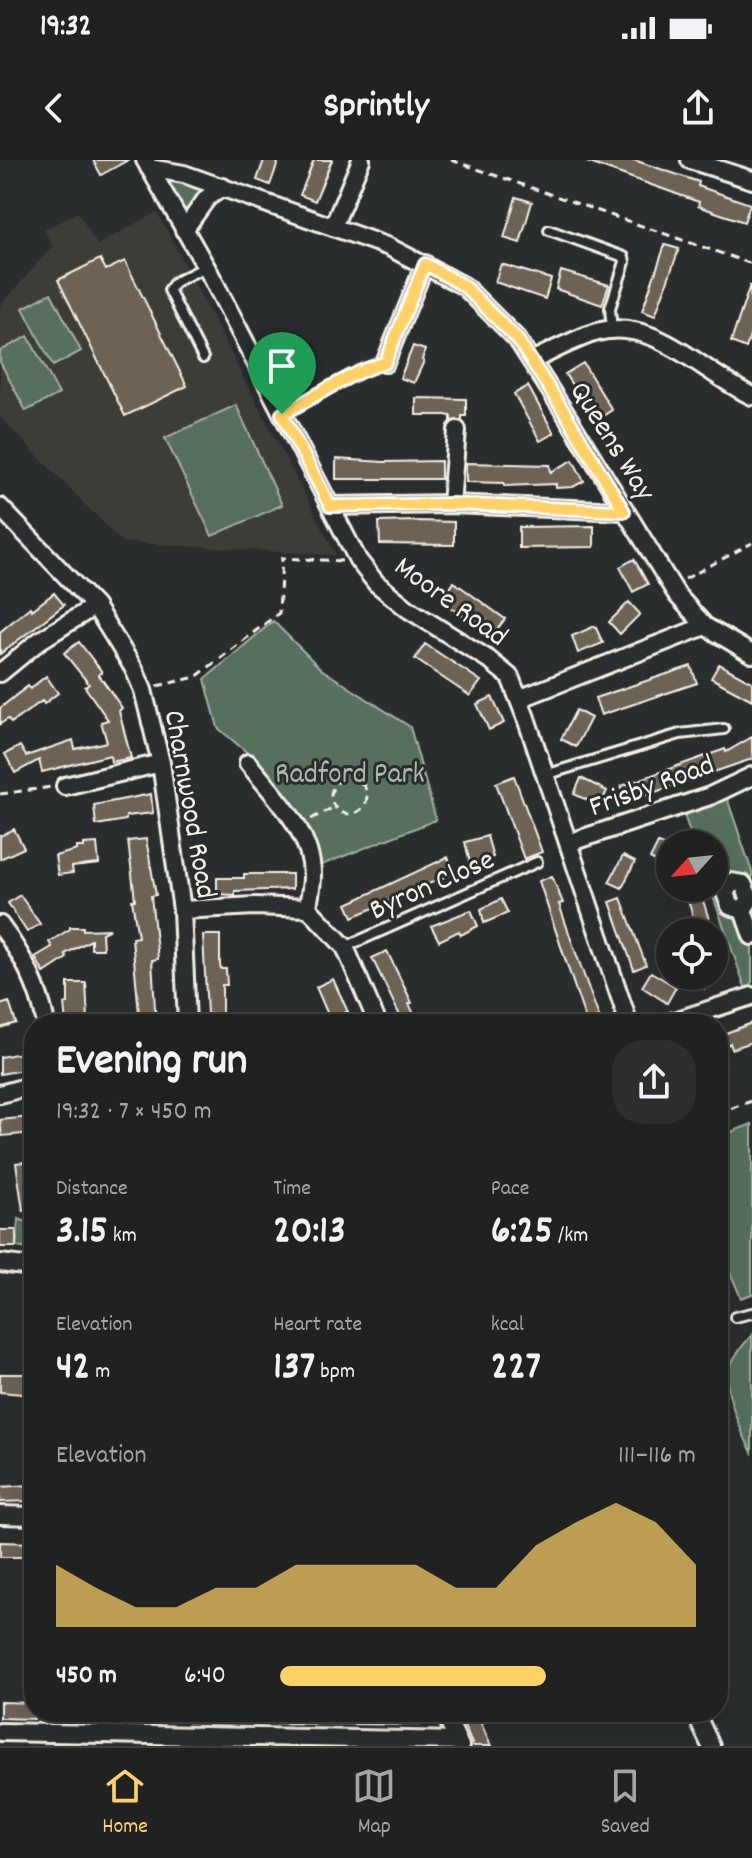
<!DOCTYPE html>
<meta charset="utf-8">
<style>
body{margin:0;font-family:Dekko,sans-serif;background:#2d2f2f;color:#f1f3f6;height:100vh;display:flex;flex-direction:column;font-size:30px;white-space:nowrap}
*{box-sizing:border-box;margin:0}
p{font-size:26px;color:#a2a4a5}
.icon{flex:none;width:44px;height:44px;fill:none;stroke:currentColor;stroke-width:2;stroke-linecap:round;stroke-linejoin:round}
.map{position:relative;flex:1;overflow:hidden}
.panel{position:absolute;left:24px;top:854px;width:704px;height:708px;display:flex;flex-direction:column;background:#202222;border-radius:32px;box-shadow:0 8px 32px #0002,0 0 0 2px #3d3f40}
.panel>*{flex:none}
.needle{width:52px;rotate:243deg}
.controls{position:absolute;left:656px;top:670px;display:grid;gap:16px}
.controls a{display:grid;place-items:center;width:72px;height:72px;border-radius:50%;background:#202222;box-shadow:0 8px 32px #0002,0 0 0 2px #3d3f40;font-size:40px}
.pin{position:absolute;display:grid;place-items:center;width:68px;height:68px;color:#fff;margin:-82px -34px;border-radius:50% 50% 50% 0;rotate:-45deg;box-shadow:0 0 8px #0007}
.pin .icon{rotate:45deg}
.round{display:grid;place-items:center;flex:none;width:84px;height:84px;border-radius:32px;background:#2d2f2f}
.summary{display:flex;align-items:center;justify-content:space-between;height:136px;padding:0 32px}
h1{font-size:44px;font-weight:700;line-height:60px}
.figures{display:grid;grid-template-columns:repeat(3,1fr);gap:12px;height:136px;padding:8px 32px}
.figures div{display:grid;align-content:center}
.figures b{font-size:40px;font-weight:700}
.figures small{font-size:22px;font-weight:400}
.figures p{font-size:22px}
.chart{height:224px;padding:16px 32px}
.chart p{display:flex;justify-content:space-between}
.chart svg{width:100%;height:144px;margin-top:8px;fill:#ffd166;opacity:.7}
ul{padding:0 32px;list-style:none;font-size:26px}
li{display:grid;grid-template-columns:128px 96px 1fr;align-items:center;height:60px}
li i{height:20px;border-radius:10px;background:#ffd166}
.status{display:flex;justify-content:space-between;align-items:center;height:56px;padding:0 40px;background:#202222;direction:ltr}
.status svg{height:22px;fill:currentColor}
header{display:flex;justify-content:space-between;align-items:center;height:104px;padding:0 32px;background:#202222;font-size:36px;font-weight:700}
.menu{display:flex;justify-content:space-around;align-items:center;height:112px;border-top:2px solid #3d3f40;background:#202222;font-size:22px;color:#a2a4a5}
.menu a{display:grid;justify-items:center;gap:4px}
.menu .selected{color:#ffd166}
.map>svg:first-child{display:block}
.built{fill:#3e3e39}
.green{fill:#566f5d;stroke:#a5b0a2;stroke-width:2}
.building{fill:#6c6454;stroke:#f4f1e8;stroke-width:2}
.lines{fill:none;stroke-linecap:round;stroke-linejoin:round}
.lane-casing{stroke:#f4f1e8;stroke-width:14}
.street-casing{stroke:#f4f1e8;stroke-width:22}
.path{stroke:#f4f1e8;stroke-width:3;stroke-dasharray:8 6;stroke-linecap:butt}
.lane{stroke:#2a2d2e;stroke-width:8}
.street{stroke:#2a2d2e;stroke-width:16}
.route-casing{stroke:#fff;stroke-width:16}
.route{stroke:#ffd166;stroke-width:10}
.labels{text-anchor:middle;stroke-width:6;stroke-linejoin:round;paint-order:stroke}
.street-label{font-size:30px;fill:#f4f1e8;stroke:#2a2d2e}
.park-label{font-size:30px;fill:#adb6a9;stroke:#2a2d2e}
</style>
<div class="status"><b>19:32</b><svg viewBox="0 0 49 12"><path d="M0 12V9h3v3zM5 12V6h3v6zM10 12V3h3v9zM15 12V0h3v12zM26 1h20v11H26zM47 4h2v5h-2z"/></svg></div>
<header><svg class="icon" aria-label="back" viewBox="0 0 24 24"><path d="M15 5l-7 7 7 7"/></svg>Sprintly<svg class="icon" aria-label="share" viewBox="0 0 24 24"><path d="M12 15V3M7 8l5-5 5 5M5 13v7h14v-7"/></svg></header>
<div class="map">
<svg width="752" height="1586" viewBox="0 0 752 1586">
<rect width="100%" height="100%" fill="#2a2d2e"/>
<filter id="ink" filterUnits="userSpaceOnUse"><feTurbulence type="fractalNoise" baseFrequency=".0125" numOctaves="2"/><feDisplacementMap in="SourceGraphic" scale="16" xChannelSelector="R" yChannelSelector="G"/><feConvolveMatrix kernelMatrix="1 2 1 2 8 2 1 2 1" color-interpolation-filters="sRGB"/></filter>
<g filter="url(#ink)">
<!-- built -->
<path class="built" d="M78,52L97,85L157,52L336,395L122,382L0,257V146L53,86L44,70Z"/>
<!-- green -->
<path class="green" d="M165,12L202,25L204,32L187,53H178L159,19Z
M51,133L81,191L53,206L23,148Z
M28,176L59,234L26,251L0,202V191Z
M236,245L282,345L212,376L165,278Z
M273,461L321,509L410,567L436,660L319,706L250,595L218,568L205,519Z
M724,629L752,712V836L749,838L710,728H714V684H694L682,649Z
M752,964V1134L741,1138L718,1084V977Z
M19,1059L34,1065V1095L28,1089L16,1087Z
M752,1175V1292C743,1276 723,1230 728,1213C732,1198 742,1186 752,1175Z"/>
<!-- building -->
<path class="building" d="M93,0H128L101,15Z
M264,0H279L270,25L257,20Z
M314,0H332L315,41L300,35Z
M587,0H634L699,22L698,26L750,44L744,62L698,46L699,42L587,2Z
M516,37L532,42L520,83L504,78Z
M665,85L679,89L655,156L642,151Z
M100,99L106,110L125,101L187,226L125,256L58,120Z
M501,104L551,119L545,139L495,122Z
M561,111L609,125L602,145L556,129Z
M750,125L752,170L746,188L731,182Z
M413,186L425,190L422,200L424,201L414,223L400,218Z
M583,203L612,250L595,261L565,214Z
M528,226L554,273L540,281L514,234Z
M416,238L466,239V256H462V260L451,261V256L445,255H416Z
M336,299L384,302L441,301V319H336Z
M573,300L584,321L573,327L556,328V324L504,326V323L466,322V303L550,305L551,312Z
M414,361L454,362V385L380,384L379,362Z
M594,366V387L519,388V367Z
M634,399L648,424L633,432L620,407Z
M454,422L505,459L492,476L442,441Z
M54,433L64,445L0,494V472L30,447L32,450Z
M629,442L640,454L620,474L609,462Z
M595,466L603,483L578,493L572,476Z
M79,482L102,512L99,515L122,548L119,551L131,598L111,602L110,595L42,612L39,600L15,613L5,594L20,586L26,596L73,580L75,589L107,582L101,562L108,560L85,527L89,524L64,493Z
M425,484L481,521L470,536L415,499Z
M719,504L752,522V540L711,518Z
M691,506L697,523L601,555L595,538Z
M46,516L58,533L44,544L42,541L11,563L8,559L0,564V548L28,526L30,529Z
M492,537L504,563L489,570L477,544Z
M576,550L591,558L576,587L561,579Z
M752,577V599L626,642L621,626L725,589L726,592Z
M514,616L542,692L524,699L496,623Z
M581,618L607,631L600,646L574,634Z
M151,634L153,653L126,656V660L96,665L94,645Z
M14,669L24,688L0,699V676Z
M487,676L493,697L470,703L465,682Z
M146,679L156,735L151,736L158,799L152,800L156,864H140L132,778L138,777L132,740H135L128,681Z
M97,683L99,704L72,707L73,713L58,715L55,696L77,690V687H84V684Z
M658,683L670,688V710L650,699Z
M623,696L635,702L622,728L609,722Z
M448,697L454,713L353,757L347,744Z
M244,714H292V729L235,731V735L217,734V718H244Z
M552,716L563,743L559,744L572,782L599,857L586,861L539,721Z
M684,728H699L713,772H698Z
M20,735L40,764L27,772L8,743Z
M621,738L646,805L634,810L610,742Z
M501,739L508,753L484,763L481,749Z
M471,750L478,766L461,775L459,771L439,781L431,766Z
M70,767H83V770L110,769L102,773L103,789H91V780L65,794L67,798L44,813L35,797L52,787L49,782L70,769Z
M203,775H220V805L221,809H226L227,825H222V854H207Z
M387,791L412,843L409,844L419,864H404L372,798Z
M651,812L676,827L667,843L642,827Z
M679,816H711L704,829Z
M333,819L348,852H346L351,864H332L316,827Z
M68,823H86L88,862L66,864L64,844L68,843Z
M9,842L16,863L0,868V845Z
M752,863V882L732,889L730,883L718,892V876Z
M26,892L29,909L0,914V897Z
M20,958H34V973L2,976L0,960Z
M34,1001V1049L23,1051L16,1003Z
M0,1070H16V1087H0Z
M0,1214H34V1235L0,1232Z
M30,1325V1341L0,1342V1327Z
M0,1382L34,1383V1397H0Z
M0,1542L34,1543V1559L0,1558Z
M188,1552H421V1565L188,1562Z
M458,1552H476L491,1586H473Z"/>
<g class="lines">
<defs>
<path id="lane" d="M549,70L624,97L625,102L610,148L612,170
M203,198L169,130L175,122L205,107
M545,615L680,574L724,569
M345,787L537,702
M735,1157L752,1153"/>
<path id="street" d="M145,0L210,114L358,400L376,423L408,449L488,499L510,517L526,558L629,864
M690,0L752,20
M149,8L184,14L389,87L464,126L517,179L567,256L677,435L705,466L752,494
M333,67L361,0
M184,70L207,38L223,27
M531,201C551,192 572,180 594,173C653,154 702,213 752,236
M385,203L425,104
M451,344L457,270
M330,346L451,344L624,351
M0,347L95,446L134,509L143,530L161,603L182,750L187,864
M0,513L39,481L95,446
M519,539L705,466
M248,603C274,636 313,672 312,717C312,727 309,738 308,748
M65,626L161,603
M568,683L710,636L752,616
M182,750L255,746L308,748L345,787L378,864
M743,750L730,746L725,733L732,722L743,724L750,739L743,750L752,776
M0,765C23,796 39,826 46,864
M665,864L752,836
M0,934L34,925
M0,1103L24,1106
M0,1355L34,1356
M444,1552L460,1586
M695,1552L711,1586
M0,1572L458,1581"/>
</defs>
<!-- lane casing -->
<use href="#lane" class="lane-casing"/>
<!-- street casing -->
<use href="#street" class="street-casing"/>
<!-- path -->
<path class="path" d="M451,0L752,104
M296,247L370,206
M685,419L752,383
M157,526L196,517L279,453L282,398L342,401
M331 636a18 18 0 1 1 36 0a18 18 0 1 1-36 0Z
M0,634L52,627
M311,659L334,647
M718,953L752,941"/>
<!-- lane -->
<use href="#lane" class="lane"/>
<!-- street -->
<use href="#street" class="street"/>
</g>
</g>
<g class="lines" filter="url(#ink)">
<defs>
<path id="route" d="M425,104L464,126L517,179L567,256L624,351L451,344L330,346L282,254C312,239 354,210 385,203Z"/>
</defs>
<!-- route casing -->
<use href="#route" class="route-casing"/>
<!-- route -->
<use href="#route" class="route"/>
</g>
<g class="labels">
<!-- street labels -->
<g class="street-label">
<text transform="translate(614 280) rotate(58)" y="10">Queens Way</text>
<text transform="translate(452 440) rotate(36)" y="10">Moore Road</text>
<text transform="translate(651 624) rotate(-20)" y="10">Frisby Road</text>
<text transform="translate(192 644) rotate(80)" y="10">Charnwood Road</text>
<text transform="translate(431 723) rotate(-24)" y="10">Byron Close</text>
</g>
<!-- park labels -->
<g class="park-label">
<text x="350" y="622">Radford Park</text>
</g>
</g>
</svg>
<div class="controls">
<a><svg class="needle" viewBox="-14 -14 28 28"><path d="M0-13l5 13h-10z" fill="#e53935"/><path d="M0 13l5-13h-10z" fill="#a2a4a5"/></svg></a>
<a><svg class="icon" aria-label="locate" viewBox="0 0 24 24"><circle cx="12" cy="12" r="6"/><path d="M12 2v4M12 18v4M2 12h4M18 12h4"/></svg></a>
</div>
<div class="pin" style="left:282px;top:254px;background:#1e9e55"><svg class="icon" aria-label="arrive" viewBox="0 0 24 24"><path d="M6 21V4h12l-3 4 3 4H6"/></svg></div>
<section class="panel">
<div class="summary"><div><h1>Evening run</h1><p>19:32 · 7 × 450 m</p></div><a class="round"><svg class="icon" aria-label="share" viewBox="0 0 24 24"><path d="M12 15V3M7 8l5-5 5 5M5 13v7h14v-7"/></svg></a></div>
<div class="figures">
<div><p>Distance</p><b>3.15<small> km</small></b></div>
<div><p>Time</p><b>20:13</b></div>
<div><p>Pace</p><b>6:25<small> /km</small></b></div>
</div>
<div class="figures">
<div><p>Elevation</p><b>42<small> m</small></b></div>
<div><p>Heart rate</p><b>137<small> bpm</small></b></div>
<div><p>kcal</p><b>227</b></div>
</div>
<div class="chart"><p><span>Elevation</span>111–116 m</p>
<svg viewBox="0 0 160 44" preserveAspectRatio="none"><path d="M0 44V25L10 32L20 38L30 38L40 32L50 32L60 25L70 25L80 25L90 25L100 32L110 32L120 19L130 12L140 6L150 12L160 25V44z"/></svg>
</div>
<ul>
<li><b>450 m</b>6:40<i style="width:64%"></i></li>
</ul>
</section>
</div>
<nav class="menu">
<a class="selected"><svg class="icon" aria-label="home" viewBox="0 0 24 24"><path d="M3 11l9-7 9 7M6 9v11h12V9"/></svg>Home</a>
<a><svg class="icon" aria-label="map" viewBox="0 0 24 24"><path d="M3 6l6-2 6 2 6-2v14l-6 2-6-2-6 2zM9 4v14M15 6v14"/></svg>Map</a>
<a><svg class="icon" aria-label="saved" viewBox="0 0 24 24"><path d="M7 4h10v16l-5-4-5 4z"/></svg>Saved</a>
</nav>
